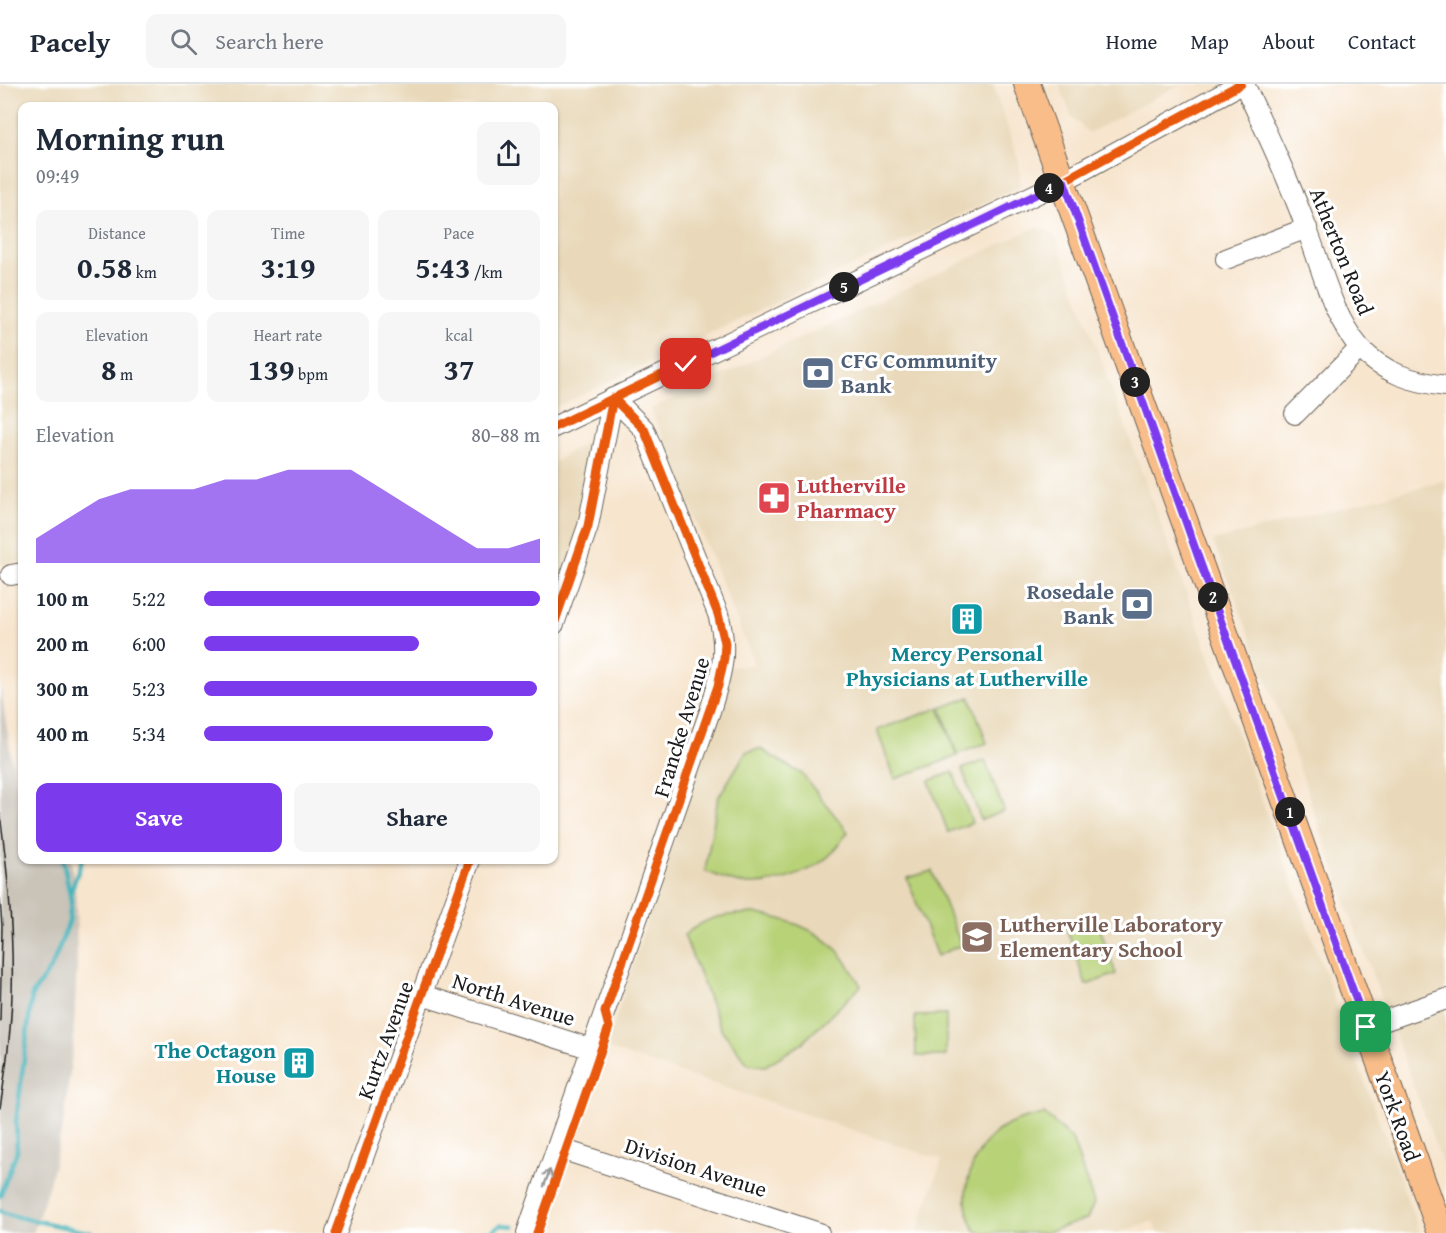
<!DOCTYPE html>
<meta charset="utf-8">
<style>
body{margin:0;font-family:"Gentium Book Plus",serif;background:#f6f6f7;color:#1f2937;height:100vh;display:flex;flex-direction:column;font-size:22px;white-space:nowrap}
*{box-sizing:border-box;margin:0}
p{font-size:20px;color:#747a83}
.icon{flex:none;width:33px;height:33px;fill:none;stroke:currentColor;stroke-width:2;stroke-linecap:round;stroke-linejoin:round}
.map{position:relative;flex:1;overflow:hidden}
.details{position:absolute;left:18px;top:18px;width:540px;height:762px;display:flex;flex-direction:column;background:#fff;border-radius:12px;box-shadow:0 2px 4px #0004}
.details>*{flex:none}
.pin{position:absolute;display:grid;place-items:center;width:51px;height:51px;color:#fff;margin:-26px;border-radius:12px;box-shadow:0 3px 9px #0006}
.km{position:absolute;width:30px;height:30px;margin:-15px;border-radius:50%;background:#222;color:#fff;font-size:16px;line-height:30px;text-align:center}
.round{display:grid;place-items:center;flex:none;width:63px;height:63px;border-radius:12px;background:#f6f6f7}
.head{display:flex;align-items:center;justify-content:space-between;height:102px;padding:0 18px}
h1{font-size:33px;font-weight:700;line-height:45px}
.stats{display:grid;grid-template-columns:repeat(3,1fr);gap:9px;height:102px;padding:6px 18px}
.stats div{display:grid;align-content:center;border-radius:12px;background:#f6f6f7;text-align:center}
.stats b{font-size:30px;font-weight:700}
.stats small{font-size:16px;font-weight:400}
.stats p{font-size:16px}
.chart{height:168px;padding:12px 18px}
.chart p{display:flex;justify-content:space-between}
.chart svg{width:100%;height:108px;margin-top:6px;fill:#7c3aed;opacity:.7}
.primary-button{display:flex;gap:12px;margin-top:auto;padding:12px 18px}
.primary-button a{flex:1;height:69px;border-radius:12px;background:#7c3aed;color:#fff;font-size:24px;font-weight:700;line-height:69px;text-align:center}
.primary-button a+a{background:#f6f6f7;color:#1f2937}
ul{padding:0 18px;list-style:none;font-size:20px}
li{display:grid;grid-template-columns:96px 72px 1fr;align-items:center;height:45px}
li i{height:15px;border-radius:8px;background:#7c3aed}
header{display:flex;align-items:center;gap:36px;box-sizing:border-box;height:84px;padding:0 30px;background:#fff;border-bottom:2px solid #e0e1e3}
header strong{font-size:28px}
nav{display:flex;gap:33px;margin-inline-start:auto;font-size:21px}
.search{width:420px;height:54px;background:#f6f6f7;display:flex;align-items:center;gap:15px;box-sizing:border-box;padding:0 21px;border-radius:12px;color:#747a83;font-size:22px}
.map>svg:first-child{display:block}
.built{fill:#e9d9ba}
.industrial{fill:#c9c3b8}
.green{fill:#b8d278;stroke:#6a774a;stroke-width:1.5}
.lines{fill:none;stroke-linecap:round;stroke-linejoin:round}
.stream{stroke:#45b5bd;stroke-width:4.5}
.minor-casing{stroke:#69625a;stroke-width:22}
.major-casing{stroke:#69625a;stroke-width:28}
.minor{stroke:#fff;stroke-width:20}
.major{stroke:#f8bd89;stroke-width:26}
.tram{stroke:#1c1c1c;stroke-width:1.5}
.cycleway-casing{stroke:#fff;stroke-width:13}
.cycleway{stroke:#e8590c;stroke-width:9}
.oneway{stroke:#999}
.route-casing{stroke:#fff;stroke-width:12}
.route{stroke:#7c3aed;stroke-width:8}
.labels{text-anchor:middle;stroke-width:6;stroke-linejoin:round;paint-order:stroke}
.street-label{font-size:22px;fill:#1c1c1c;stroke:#fff}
.service-label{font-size:22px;font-weight:bold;fill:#4e5e75;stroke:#fff;text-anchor:start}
.health-label{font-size:22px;font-weight:bold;fill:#be3a42;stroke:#fff;text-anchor:start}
.culture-label{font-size:22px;font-weight:bold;fill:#0d838f;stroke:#fff}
.education-label{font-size:22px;font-weight:bold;fill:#785e54;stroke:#fff;text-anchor:start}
</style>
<header>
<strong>Pacely</strong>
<div class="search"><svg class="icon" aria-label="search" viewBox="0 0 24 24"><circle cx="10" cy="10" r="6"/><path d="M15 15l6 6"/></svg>Search here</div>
<nav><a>Home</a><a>Map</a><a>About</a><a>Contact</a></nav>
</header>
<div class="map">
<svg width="1446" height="1149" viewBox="0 0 1446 1149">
<rect width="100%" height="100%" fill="#fff"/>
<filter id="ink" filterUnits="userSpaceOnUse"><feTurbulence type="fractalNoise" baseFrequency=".0167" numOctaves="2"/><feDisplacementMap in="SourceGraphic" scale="12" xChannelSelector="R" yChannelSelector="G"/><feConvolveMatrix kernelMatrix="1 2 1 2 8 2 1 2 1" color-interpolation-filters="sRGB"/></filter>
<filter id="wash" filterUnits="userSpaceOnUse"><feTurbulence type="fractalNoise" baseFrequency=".008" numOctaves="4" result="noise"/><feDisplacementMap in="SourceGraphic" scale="24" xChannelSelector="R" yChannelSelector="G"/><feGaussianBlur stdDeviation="1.35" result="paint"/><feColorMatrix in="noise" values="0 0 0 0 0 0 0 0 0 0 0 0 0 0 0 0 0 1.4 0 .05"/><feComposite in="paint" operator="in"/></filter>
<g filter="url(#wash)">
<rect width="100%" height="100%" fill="#f7e5ce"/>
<!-- built -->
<path class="built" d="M0,0H993L1019,77L1020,102L554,324V22H22V477L0,481Z
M1059,0H1181L1089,49L1072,34Z
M1036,143L1047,146L1056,153L1420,1149H1157L1153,1137L1117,1149H917L942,1076L606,964L730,583L755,581L651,325Z
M616,340L565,499H554V378Z
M1446,396V1089L1346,819L1288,651L1213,457Z"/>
<!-- industrial -->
<path class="industrial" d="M0,600L22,743V776H71L76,814L77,880L73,963L64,1036L49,1100L33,1149H0Z"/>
<!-- green -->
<path class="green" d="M970,613L987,659L957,670L941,624Z
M939,624L957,672L895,695L877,646Z
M760,665L802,690L848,748C843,754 839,761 834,767C816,787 781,799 754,800C738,801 720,793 705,787L718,714L746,668Z
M985,676L1004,727L981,736L962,685Z
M953,688L972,739L948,748L929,697Z
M932,787L961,861L937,872L907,794Z
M754,829C785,835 815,843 838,867C847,876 854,891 861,902L801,960L765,982L748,980L721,945L684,851C710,831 722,831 754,829Z
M1096,833L1116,890L1086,901L1066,843Z
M946,931V972H916L915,932Z
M1044,1030L1072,1055L1094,1119L1087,1135L1045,1149H984L975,1147C972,1139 967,1129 966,1120C964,1092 979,1057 1004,1043C1016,1036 1030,1033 1044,1030Z"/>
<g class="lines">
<!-- stream -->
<path class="stream" d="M70,810L82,776
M0,1112L17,1067L16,1038L32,911L52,882L69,838L71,816L63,776
M0,1127L14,1132L91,1149
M490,1149L501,1141L513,1142"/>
</g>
</g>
<g filter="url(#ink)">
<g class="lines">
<defs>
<path id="minor" d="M1244,0C1266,47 1288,94 1306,143C1322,183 1331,230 1360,264C1383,289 1413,298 1446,302
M1226,175L1307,144
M1295,330L1360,264
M554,343L1063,97L1241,0
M11,491L22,489
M554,540L588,442L613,314
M422,911L592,965
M1366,943L1446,915
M558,1064L819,1149
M336,1149L470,776
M527,1149L710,627C721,591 729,567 718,530L644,345L613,314"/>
<path id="major" d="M1027,0L1441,1149"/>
</defs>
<!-- minor casing -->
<use href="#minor" class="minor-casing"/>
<!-- major casing -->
<use href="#major" class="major-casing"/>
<!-- minor -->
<use href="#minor" class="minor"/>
<!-- major -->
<use href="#major" class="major"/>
<!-- tram -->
<path class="tram" d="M0,730C8,789 14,849 12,910C11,948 6,986 0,1024
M0,815L2,843L0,937"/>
<defs>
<path id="cycleway" d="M554,343L1063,97L1241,0
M554,540L588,442L613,314
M336,1149L470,776
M537,1149L609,943L605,928L718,602L724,574L725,559L718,530L644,345L613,314"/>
</defs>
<!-- cycleway casing -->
<use href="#cycleway" class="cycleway-casing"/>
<!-- cycleway -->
<use href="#cycleway" class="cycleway"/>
</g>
<!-- one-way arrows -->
<defs><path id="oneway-shaft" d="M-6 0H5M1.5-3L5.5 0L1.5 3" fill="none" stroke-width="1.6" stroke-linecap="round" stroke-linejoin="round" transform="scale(1.5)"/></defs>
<use class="oneway" href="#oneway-shaft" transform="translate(547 1094) rotate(-70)"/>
</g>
<g class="lines" filter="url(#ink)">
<defs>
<path id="route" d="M686,280L1064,97L1366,943"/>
</defs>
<!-- route casing -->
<use href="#route" class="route-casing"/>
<!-- route -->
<use href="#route" class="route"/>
</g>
<!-- icons -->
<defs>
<symbol id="bank-square" viewBox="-11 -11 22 22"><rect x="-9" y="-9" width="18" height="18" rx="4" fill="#5c6f8a" stroke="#fff"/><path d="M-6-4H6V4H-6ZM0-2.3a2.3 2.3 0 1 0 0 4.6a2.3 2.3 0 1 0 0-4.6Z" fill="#fff"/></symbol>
<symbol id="pharmacy-square" viewBox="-11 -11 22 22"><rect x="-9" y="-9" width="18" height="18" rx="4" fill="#e0444e" stroke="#fff"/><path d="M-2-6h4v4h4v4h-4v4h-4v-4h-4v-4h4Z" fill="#fff"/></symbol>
<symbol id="building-square" viewBox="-11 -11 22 22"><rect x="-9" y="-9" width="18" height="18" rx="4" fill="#0f9aa8" stroke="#fff"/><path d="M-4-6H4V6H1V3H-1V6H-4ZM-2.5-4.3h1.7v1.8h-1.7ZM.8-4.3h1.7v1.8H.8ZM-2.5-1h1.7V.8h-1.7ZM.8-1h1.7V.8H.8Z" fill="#fff"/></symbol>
<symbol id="school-square" viewBox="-11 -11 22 22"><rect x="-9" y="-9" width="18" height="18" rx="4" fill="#8d6e63" stroke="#fff"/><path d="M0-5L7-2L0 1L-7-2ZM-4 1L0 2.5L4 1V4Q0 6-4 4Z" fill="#fff"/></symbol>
</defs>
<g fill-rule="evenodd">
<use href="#bank-square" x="799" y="270" width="38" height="38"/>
<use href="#pharmacy-square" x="755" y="395" width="38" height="38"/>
<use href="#bank-square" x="1118" y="501" width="38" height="38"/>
<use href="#building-square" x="948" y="516" width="38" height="38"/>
<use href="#school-square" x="958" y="834" width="38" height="38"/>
<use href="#building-square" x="280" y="960" width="38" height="38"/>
</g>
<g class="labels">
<!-- street labels -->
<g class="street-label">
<text transform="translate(1342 167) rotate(68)" y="8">Atherton Road</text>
<text transform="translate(681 643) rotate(-73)" y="8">Francke Avenue</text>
<text transform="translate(514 915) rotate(18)" y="8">North Avenue</text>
<text transform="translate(385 956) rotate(-70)" y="8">Kurtz Avenue</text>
<text transform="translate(1398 1032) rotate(70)" y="8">York Road</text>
<text transform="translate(696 1083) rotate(18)" y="8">Division Avenue</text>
</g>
<!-- service labels -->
<g class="service-label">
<text x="841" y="284">CFG Community<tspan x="841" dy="25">Bank</tspan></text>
<text x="1114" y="515" text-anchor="end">Rosedale<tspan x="1114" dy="25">Bank</tspan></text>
</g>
<!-- health labels -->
<g class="health-label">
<text x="797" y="409">Lutherville<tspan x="797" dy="25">Pharmacy</tspan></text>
</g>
<!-- culture labels -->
<g class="culture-label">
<text x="967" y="577">Mercy Personal<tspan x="967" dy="25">Physicians at Lutherville</tspan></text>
<text x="276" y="974" text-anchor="end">The Octagon<tspan x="276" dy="25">House</tspan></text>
</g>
<!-- education labels -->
<g class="education-label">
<text x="1000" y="848">Lutherville Laboratory<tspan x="1000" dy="25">Elementary School</tspan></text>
</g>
</g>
</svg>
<div class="pin" style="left:1366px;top:943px;background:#1e9e55"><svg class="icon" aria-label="arrive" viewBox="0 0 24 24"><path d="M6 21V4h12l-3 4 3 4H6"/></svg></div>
<div class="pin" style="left:686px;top:280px;background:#d93025"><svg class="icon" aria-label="check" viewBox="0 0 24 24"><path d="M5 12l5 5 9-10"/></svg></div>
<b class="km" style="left:1290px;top:728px">1</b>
<b class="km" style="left:1213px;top:513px">2</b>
<b class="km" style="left:1135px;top:298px">3</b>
<b class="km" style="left:1049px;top:104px">4</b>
<b class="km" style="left:844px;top:203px">5</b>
<section class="details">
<div class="head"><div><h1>Morning run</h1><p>09:49</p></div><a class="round"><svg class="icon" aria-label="share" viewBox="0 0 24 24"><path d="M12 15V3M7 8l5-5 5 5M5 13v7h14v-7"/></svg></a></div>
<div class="stats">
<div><p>Distance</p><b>0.58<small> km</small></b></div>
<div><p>Time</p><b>3:19</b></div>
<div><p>Pace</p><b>5:43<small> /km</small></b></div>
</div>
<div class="stats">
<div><p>Elevation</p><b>8<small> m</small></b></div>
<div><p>Heart rate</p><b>139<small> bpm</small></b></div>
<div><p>kcal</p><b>37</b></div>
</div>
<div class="chart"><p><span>Elevation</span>80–88 m</p>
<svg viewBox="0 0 160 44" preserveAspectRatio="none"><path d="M0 44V34L10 26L20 18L30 14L40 14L50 14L60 10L70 10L80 6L90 6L100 6L110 14L120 22L130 30L140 38L150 38L160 34V44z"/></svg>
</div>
<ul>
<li><b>100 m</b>5:22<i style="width:100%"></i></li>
<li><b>200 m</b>6:00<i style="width:64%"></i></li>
<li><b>300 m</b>5:23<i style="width:99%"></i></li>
<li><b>400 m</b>5:34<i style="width:86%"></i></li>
</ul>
<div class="primary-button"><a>Save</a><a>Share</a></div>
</section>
</div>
